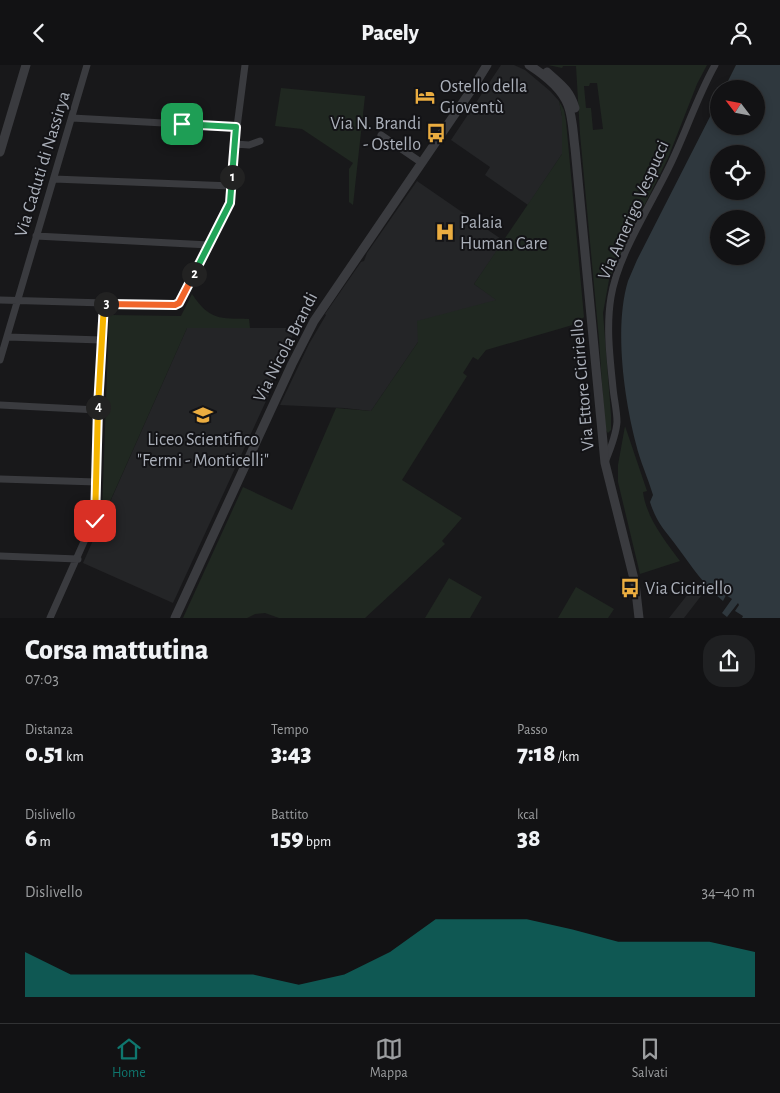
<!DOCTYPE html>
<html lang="it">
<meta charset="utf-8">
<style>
body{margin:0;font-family:"Alegreya Sans",sans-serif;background:#1f2022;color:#f1f3f6;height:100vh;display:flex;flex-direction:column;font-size:19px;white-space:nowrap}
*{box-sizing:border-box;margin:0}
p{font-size:16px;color:#9c9ea0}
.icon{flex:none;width:28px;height:28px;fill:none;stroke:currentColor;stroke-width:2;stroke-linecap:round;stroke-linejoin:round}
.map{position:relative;height:553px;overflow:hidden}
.details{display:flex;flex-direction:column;background:#121214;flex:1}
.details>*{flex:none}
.needle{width:32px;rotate:302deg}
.buttons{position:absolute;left:710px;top:15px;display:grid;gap:10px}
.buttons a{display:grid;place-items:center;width:55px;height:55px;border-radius:50%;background:#121214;box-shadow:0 2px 8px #0003,0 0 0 1px #313234;font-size:25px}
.pin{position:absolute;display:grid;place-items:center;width:42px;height:42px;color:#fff;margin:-21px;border-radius:10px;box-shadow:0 2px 8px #0006}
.km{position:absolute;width:25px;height:25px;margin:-12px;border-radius:50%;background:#222;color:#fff;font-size:14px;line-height:25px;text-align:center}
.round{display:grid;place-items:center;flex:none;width:52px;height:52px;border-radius:20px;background:#1f2022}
.overview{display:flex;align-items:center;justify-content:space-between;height:85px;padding:0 25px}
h1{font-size:28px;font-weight:800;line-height:38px}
.stats{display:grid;grid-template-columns:repeat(3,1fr);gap:8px;height:85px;padding:5px 25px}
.stats div{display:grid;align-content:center}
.stats b{font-size:25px;font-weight:800}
.stats small{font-size:14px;font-weight:400}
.stats p{font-size:14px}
.chart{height:140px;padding:10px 25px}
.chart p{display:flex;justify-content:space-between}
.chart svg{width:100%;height:90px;margin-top:5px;fill:#0f766e;opacity:.7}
header{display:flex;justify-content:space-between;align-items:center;height:65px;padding:0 25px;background:#121214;font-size:22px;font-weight:800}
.tab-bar{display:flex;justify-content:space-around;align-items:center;height:70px;border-top:1px solid #313234;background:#121214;font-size:14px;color:#9c9ea0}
.tab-bar a{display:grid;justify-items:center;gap:2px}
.tab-bar .current{color:#0f766e}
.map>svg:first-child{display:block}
.built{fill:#242527}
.green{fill:#202821;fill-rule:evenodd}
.water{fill:#2f383e;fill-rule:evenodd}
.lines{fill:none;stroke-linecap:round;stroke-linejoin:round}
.minor{stroke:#3a3b3f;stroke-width:7}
.tertiary{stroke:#3a3b3f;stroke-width:9}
.split-1-casing{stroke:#fff;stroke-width:10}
.split-2-casing{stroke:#fff;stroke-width:10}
.split-3-casing{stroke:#fff;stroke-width:10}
.split-4-casing{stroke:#fff;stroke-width:10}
.split-5-casing{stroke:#fff;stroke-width:10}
.split-1{stroke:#22a559;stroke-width:6}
.split-2{stroke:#22a559;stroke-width:6}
.split-3{stroke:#f0652b;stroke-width:6}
.split-4{stroke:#f5b400;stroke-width:6}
.split-5{stroke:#f5b400;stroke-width:6}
.labels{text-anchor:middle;stroke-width:4;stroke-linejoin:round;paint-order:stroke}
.poi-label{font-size:18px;fill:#abb0ba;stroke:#131316;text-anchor:start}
.street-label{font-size:18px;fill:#abb0ba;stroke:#131316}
</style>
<header><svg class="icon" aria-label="back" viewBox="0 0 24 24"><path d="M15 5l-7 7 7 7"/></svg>Pacely<svg class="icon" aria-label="person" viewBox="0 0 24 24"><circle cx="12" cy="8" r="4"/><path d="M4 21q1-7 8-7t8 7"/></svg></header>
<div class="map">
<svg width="780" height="553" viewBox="0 0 780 553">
<rect width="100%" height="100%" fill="#18181a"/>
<!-- built -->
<path class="built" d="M501,0H514L525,5L550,26L559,36L562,51V89L528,140L485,110L490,102L451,75Z
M417,116L504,176L474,219L497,235L418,277L371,346L344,343L280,340L309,279L326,250L325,249L361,197L364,196L367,188Z
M187,263H296L270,321L272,323L173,538L83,498Z
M692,524L701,531L684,553H669Z"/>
<!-- green -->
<path class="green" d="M548,0H707L697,19L668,93L623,183L609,215L603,248L611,350V365L608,368L605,364L599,274L580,69L576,1H563L562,3ZM590,18H597L603,64L593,65L591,43H586L584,21H589Z
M281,23L365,31L353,140L349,137V104L353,98L302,64L275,61Z
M559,36L564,45L566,56L584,252L576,259L486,285L478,295L473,292L463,308L467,311L402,415L462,453L442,476L445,479L365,553H279L265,548L255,549L247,553H183L243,422L292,445L336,343L371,346L418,277L417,256L496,235L474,219L562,89V51Z
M192,229C210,256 220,253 249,254L250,263H187L104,450L102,448L109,250L181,251Z
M625,361L647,426L643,427C646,452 665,476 680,496L640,509L618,417V400Z
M449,513L482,532L470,553H425Z
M576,522L614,544L608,553H558Z"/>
<!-- water -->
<path class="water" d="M736,0H780V553H742L743,551L735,546L739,540L738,538L727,552L722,548L732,534L726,530L723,536C704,520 692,502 678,483C665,465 657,459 650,437L653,430C648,413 640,396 636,379C624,333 614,262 628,216C631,209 634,202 637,195L719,34V61H756V24H724ZM719,89H756V126H719ZM719,154H756V191H719Z"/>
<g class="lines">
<!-- minor -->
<path class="minor" d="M72,53L237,62
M381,70L422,98
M235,79L249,80L260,76
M54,114L232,121
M36,171L209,180
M0,235L175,240L179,238L230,138L237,62L245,0
M7,272L102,275
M0,295L87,0
M0,340L98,345
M605,397C610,385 616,371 617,357C617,346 614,334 613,323C610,293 606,262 611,232C618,189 651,140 670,100C686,67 697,32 715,0
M0,414L97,417
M0,491L78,494
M50,553L95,452L98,345L103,239"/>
<!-- tertiary -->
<path class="tertiary" d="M529,0C543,9 562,24 568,40C573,53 573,69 575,83L605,398L635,518L639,553
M547,7C561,20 569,24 575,43
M0,87L26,0
M175,553L292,299L314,256L474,21L487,0"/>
</g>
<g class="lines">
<defs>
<path id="split-1" d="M182,59L236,62L232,112"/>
<path id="split-2" d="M194,209L230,138L232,112"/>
<path id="split-3" d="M106,239L175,240L179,238L194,209"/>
<path id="split-4" d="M98,342L104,239H106"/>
<path id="split-5" d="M95,456L98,342"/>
</defs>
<!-- split-1 casing -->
<use href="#split-1" class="split-1-casing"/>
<!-- split-2 casing -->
<use href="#split-2" class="split-2-casing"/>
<!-- split-3 casing -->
<use href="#split-3" class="split-3-casing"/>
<!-- split-4 casing -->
<use href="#split-4" class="split-4-casing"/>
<!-- split-5 casing -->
<use href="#split-5" class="split-5-casing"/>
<!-- split-1 -->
<use href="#split-1" class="split-1"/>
<!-- split-2 -->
<use href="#split-2" class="split-2"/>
<!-- split-3 -->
<use href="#split-3" class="split-3"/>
<!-- split-4 -->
<use href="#split-4" class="split-4"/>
<!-- split-5 -->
<use href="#split-5" class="split-5"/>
</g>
<!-- icons -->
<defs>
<symbol id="hotel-bare" viewBox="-9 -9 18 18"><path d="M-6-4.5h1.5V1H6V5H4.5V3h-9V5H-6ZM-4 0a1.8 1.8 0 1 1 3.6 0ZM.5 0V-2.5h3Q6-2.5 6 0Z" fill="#ebad40" stroke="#131316" stroke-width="2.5" paint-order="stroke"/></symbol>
<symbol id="bus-bare" viewBox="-9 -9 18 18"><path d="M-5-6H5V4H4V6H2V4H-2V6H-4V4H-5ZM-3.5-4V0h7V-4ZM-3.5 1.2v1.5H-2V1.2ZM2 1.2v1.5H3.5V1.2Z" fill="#ebad40" stroke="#131316" stroke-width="2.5" paint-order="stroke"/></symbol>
<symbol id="hospital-bare" viewBox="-9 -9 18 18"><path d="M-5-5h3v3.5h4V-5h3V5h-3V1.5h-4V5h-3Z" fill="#ebad40" stroke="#131316" stroke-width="2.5" paint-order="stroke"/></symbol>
<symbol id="school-bare" viewBox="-9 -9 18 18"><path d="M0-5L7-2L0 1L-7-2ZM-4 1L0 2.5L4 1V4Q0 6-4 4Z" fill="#ebad40" stroke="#131316" stroke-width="2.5" paint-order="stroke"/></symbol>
</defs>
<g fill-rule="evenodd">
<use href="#hotel-bare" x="411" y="17" width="28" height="28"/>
<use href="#bus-bare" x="422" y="54" width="28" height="28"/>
<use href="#hospital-bare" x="431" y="153" width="28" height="28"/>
<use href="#school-bare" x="189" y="336" width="28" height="28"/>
<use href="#bus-bare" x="616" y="509" width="28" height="28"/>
</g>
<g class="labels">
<!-- poi labels -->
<g class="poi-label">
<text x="440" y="27">Ostello della<tspan x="440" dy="21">Gioventù</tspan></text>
<text x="421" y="64" text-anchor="end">Via N. Brandi<tspan x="421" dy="21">- Ostello</tspan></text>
<text x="460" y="163">Palaia<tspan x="460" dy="21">Human Care</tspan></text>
<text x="203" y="380" text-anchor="middle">Liceo Scientifico<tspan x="203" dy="21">"Fermi - Monticelli"</tspan></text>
<text x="645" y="529">Via Ciciriello</text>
</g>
<!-- street labels -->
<g class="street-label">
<text transform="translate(42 99) rotate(-73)" y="6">Via Caduti di Nassirya</text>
<text transform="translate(633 145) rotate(-66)" y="6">Via Amerigo Vespucci</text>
<text transform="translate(285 282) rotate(-63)" y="6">Via Nicola Brandi</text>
<text transform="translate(582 320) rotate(-95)" y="6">Via Ettore Ciciriello</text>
</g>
</g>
</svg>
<div class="buttons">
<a><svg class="needle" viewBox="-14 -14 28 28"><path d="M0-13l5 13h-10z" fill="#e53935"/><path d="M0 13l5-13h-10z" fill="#9c9ea0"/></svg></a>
<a><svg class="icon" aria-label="locate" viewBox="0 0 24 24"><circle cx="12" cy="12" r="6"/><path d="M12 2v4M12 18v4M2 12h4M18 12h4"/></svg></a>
<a><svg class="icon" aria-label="layers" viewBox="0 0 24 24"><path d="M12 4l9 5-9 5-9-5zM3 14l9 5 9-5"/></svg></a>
</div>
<div class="pin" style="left:182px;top:59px;background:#1e9e55"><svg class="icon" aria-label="arrive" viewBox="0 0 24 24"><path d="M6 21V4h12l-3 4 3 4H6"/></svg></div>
<div class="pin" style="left:95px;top:456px;background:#d93025"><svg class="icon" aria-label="check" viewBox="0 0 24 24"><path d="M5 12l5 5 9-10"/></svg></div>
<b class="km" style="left:232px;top:112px">1</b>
<b class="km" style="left:194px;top:209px">2</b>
<b class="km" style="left:106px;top:239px">3</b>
<b class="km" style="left:98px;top:342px">4</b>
</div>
<section class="details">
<div class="overview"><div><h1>Corsa mattutina</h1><p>07:03</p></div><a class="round"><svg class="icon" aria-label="share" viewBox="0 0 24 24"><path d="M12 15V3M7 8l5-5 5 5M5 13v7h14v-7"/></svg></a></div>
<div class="stats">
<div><p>Distanza</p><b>0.51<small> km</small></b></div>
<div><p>Tempo</p><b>3:43</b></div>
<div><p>Passo</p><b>7:18<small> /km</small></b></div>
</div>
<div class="stats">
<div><p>Dislivello</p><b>6<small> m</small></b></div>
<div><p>Battito</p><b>159<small> bpm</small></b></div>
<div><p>kcal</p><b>38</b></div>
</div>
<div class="chart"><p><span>Dislivello</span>34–40 m</p>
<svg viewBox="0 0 160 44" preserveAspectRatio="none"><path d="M0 44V22L10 33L20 33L30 33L40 33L50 33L60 38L70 33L80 22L90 6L100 6L110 6L120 11L130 17L140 17L150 17L160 22V44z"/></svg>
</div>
</section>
<nav class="tab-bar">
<a class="current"><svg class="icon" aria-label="home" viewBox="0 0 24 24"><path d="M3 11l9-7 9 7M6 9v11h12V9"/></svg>Home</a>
<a><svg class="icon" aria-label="map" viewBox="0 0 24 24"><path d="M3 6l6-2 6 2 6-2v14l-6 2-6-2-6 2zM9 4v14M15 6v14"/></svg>Mappa</a>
<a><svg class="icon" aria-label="saved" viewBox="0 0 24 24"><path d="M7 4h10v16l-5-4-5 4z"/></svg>Salvati</a>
</nav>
